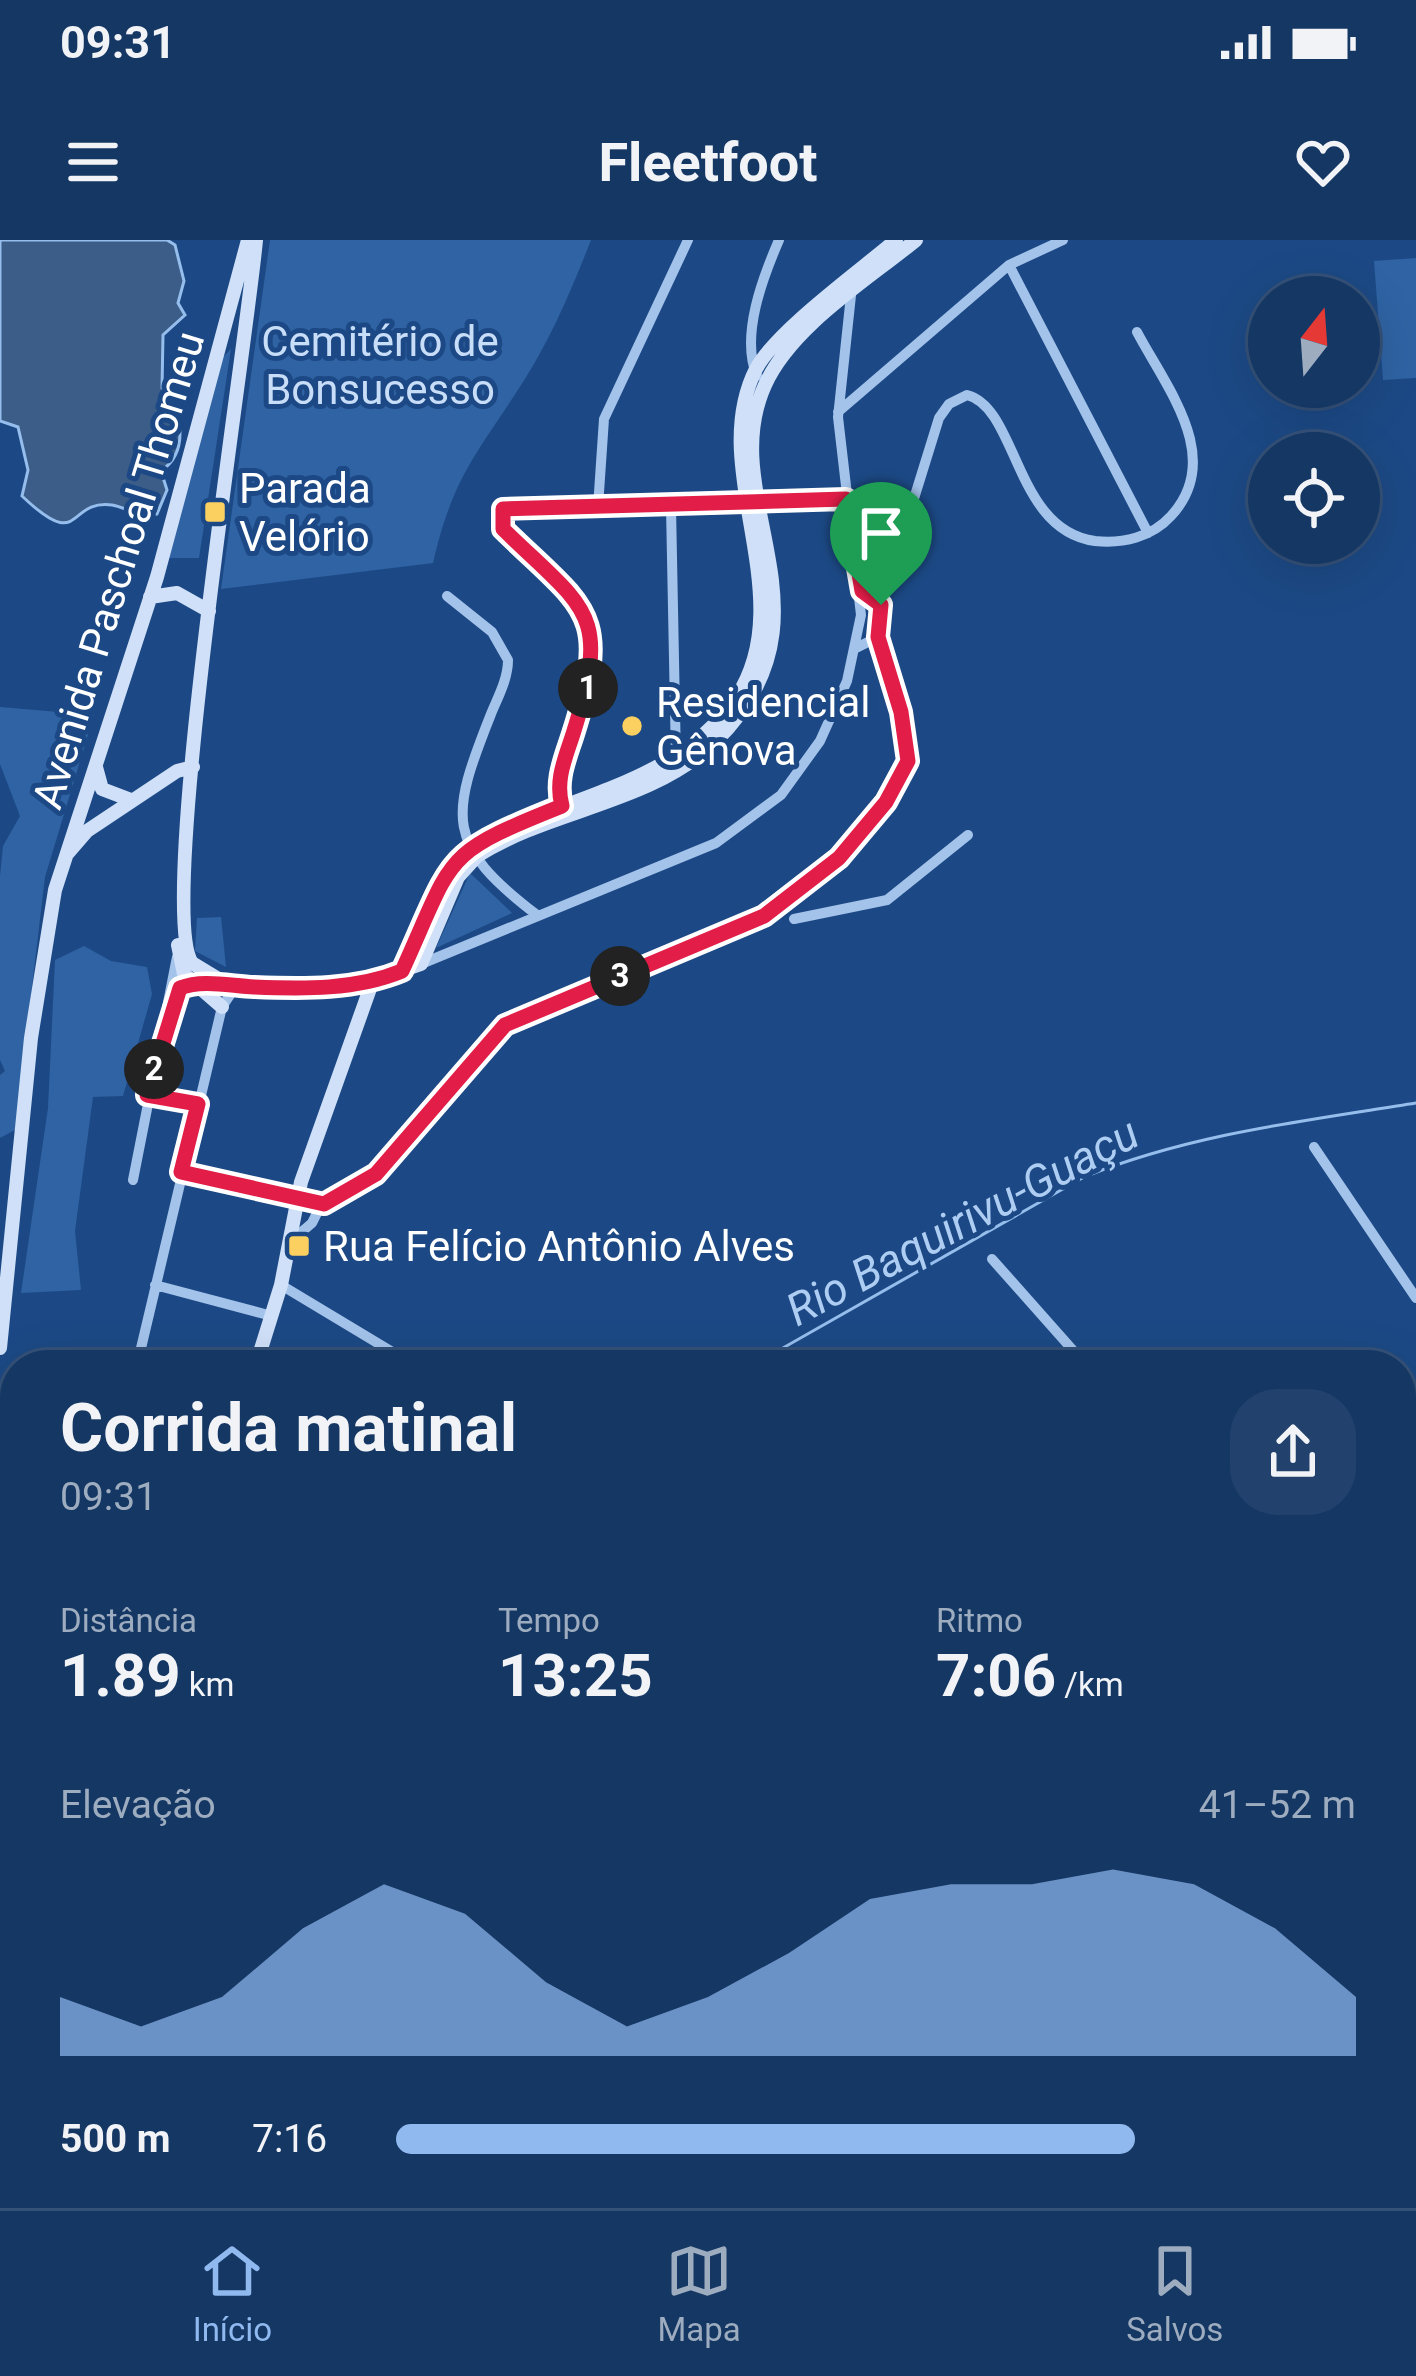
<!DOCTYPE html>
<html lang="pt">
<meta charset="utf-8">
<style>
body{margin:0;font-family:Roboto,sans-serif;background:#22426d;color:#f1f3f6;height:100vh;display:flex;flex-direction:column;font-size:45px;white-space:nowrap}
*{box-sizing:border-box;margin:0}
p{font-size:39px;color:#9dacbf}
.icon{flex:none;width:66px;height:66px;fill:none;stroke:currentColor;stroke-width:2;stroke-linecap:round;stroke-linejoin:round}
.map{position:relative;flex:1;overflow:hidden}
.sheet{position:absolute;left:0px;top:1110px;width:1416px;height:858px;display:flex;flex-direction:column;background:#153764;border-radius:48px 48px 0 0;box-shadow:0 12px 48px #0002,0 0 0 3px #345178}
.sheet>*{flex:none}
.needle{width:78px;rotate:17deg}
.fabs{position:absolute;left:1248px;top:36px;display:grid;gap:24px}
.fabs a{display:grid;place-items:center;width:132px;height:132px;border-radius:50%;background:#153764;box-shadow:0 12px 48px #0002,0 0 0 3px #345178;font-size:60px}
.pin{position:absolute;display:grid;place-items:center;width:102px;height:102px;color:#fff;margin:-123px -51px;border-radius:50% 50% 50% 0;rotate:-45deg;box-shadow:0 0 12px #0007}
.pin .icon{rotate:45deg}
.km{position:absolute;width:60px;height:60px;margin:-30px;border-radius:50%;background:#222;color:#fff;font-size:33px;line-height:60px;text-align:center}
.round{display:grid;place-items:center;flex:none;width:126px;height:126px;border-radius:48px;background:#22426d}
.headline{display:flex;align-items:center;justify-content:space-between;height:204px;padding:0 60px}
h1{font-size:66px;font-weight:700;line-height:90px}
.figures{display:grid;grid-template-columns:repeat(3,1fr);gap:18px;height:204px;padding:12px 60px}
.figures div{display:grid;align-content:center}
.figures b{font-size:60px;font-weight:700}
.figures small{font-size:33px;font-weight:400}
.figures p{font-size:33px}
.chart{height:336px;padding:24px 60px}
.chart p{display:flex;justify-content:space-between}
.chart svg{width:100%;height:216px;margin-top:12px;fill:#90b9f0;opacity:.7}
ul{padding:0 60px;list-style:none;font-size:39px}
li{display:grid;grid-template-columns:192px 144px 1fr;align-items:center;height:90px}
li i{height:30px;border-radius:15px;background:#90b9f0}
.status{display:flex;justify-content:space-between;align-items:center;height:84px;padding:0 60px;background:#153764;direction:ltr}
.status svg{height:33px;fill:currentColor}
header{display:flex;justify-content:space-between;align-items:center;height:156px;padding:0 60px;background:#153764;font-size:54px;font-weight:700}
.tabs{display:flex;justify-content:space-around;align-items:center;height:168px;border-top:3px solid #345178;background:#153764;font-size:33px;color:#9dacbf}
.tabs a{display:grid;justify-items:center;gap:6px}
.tabs .current{color:#90b9f0}
.map>svg:first-child{display:block}
.green{fill:#2f63a3}
.water{fill:#3b5d88;stroke:#96beed;stroke-width:3}
.lines{fill:none;stroke-linecap:round;stroke-linejoin:round}
.stream{stroke:#96beed;stroke-width:3}
.street{stroke:#a3c3eb;stroke-width:10}
.secondary{stroke:#cfe0f8;stroke-width:14}
.highway{stroke:#fff;stroke-width:18}
.route-casing{stroke:#fff;stroke-width:24}
.route{stroke:#e11d48;stroke-width:15}
.poi-dot{fill:#fcd060;stroke:#1c4985;stroke-width:4.5}
.labels{text-anchor:middle;stroke-width:10;stroke-linejoin:round;paint-order:stroke}
.park-label{font-size:42px;fill:#c8ddf8;stroke:#1c4985}
.poi-label{font-size:42px;fill:#fff;stroke:#1c4985;text-anchor:start}
.street-label{font-size:42px;fill:#fff;stroke:#1c4985}
.water-label{font-size:45px;font-style:italic;fill:#aecdf2;stroke:#1c4985}
</style>
<div class="status"><b>09:31</b><svg viewBox="0 0 49 12"><path d="M0 12V9h3v3zM5 12V6h3v6zM10 12V3h3v9zM15 12V0h3v12zM26 1h20v11H26zM47 4h2v5h-2z"/></svg></div>
<header><svg class="icon" aria-label="menu" viewBox="0 0 24 24"><path d="M4 6h16M4 12h16M4 18h16"/></svg>Fleetfoot<svg class="icon" aria-label="heart" viewBox="0 0 24 24"><path d="M12 20l-8-8c-3-5 5-10 8-4 3-6 11-1 8 4z"/></svg></header>
<div class="map">
<svg width="1416" height="1968" viewBox="0 0 1416 1968">
<rect width="100%" height="100%" fill="#1c4985"/>
<!-- green -->
<path class="green" d="M270,0H591C572,49 551,98 523,142C477,214 453,236 433,323L221,349Z
M1416,18V138L1383,140L1374,21Z
M231,109L199,318H169L222,118Z
M0,467L94,475L45,637L15,890L0,898V835L5,831L0,820V636L3,606L20,576L0,524Z
M470,633L512,673L436,708Z
M221,677L226,727L195,711L197,678Z
M84,706L111,721L147,727L152,754L123,856L93,857L75,991L81,1050L21,1053L48,868L55,720Z
M948,1953H1089V1968H952Z"/>
<!-- water -->
<path class="water" d="M0,0H167L175,5L184,41L178,63L185,75L163,95L162,148C182,170 190,211 161,231L167,250L157,274C136,279 130,268 112,265C66,259 83,314 22,256L28,230L18,187L0,181Z"/>
<g class="lines">
<!-- stream -->
<path class="stream" d="M753,1125L1084,937C1191,894 1303,881 1416,863
M0,1564L15,1563"/>
<!-- street -->
<path class="street" d="M1009,25L1148,293
M757,136C740,96 763,37 779,0
M838,172L1009,25L1063,0
M598,267L604,179L688,0
M671,267L676,521
M447,356L492,392L508,420C508,439 498,457 491,474C450,577 444,604 537,675
M881,365L939,178L949,164L967,155C1018,168 1014,290 1095,301C1123,304 1152,297 1171,276C1225,218 1166,147 1137,92
M856,408L878,397L881,365L862,351
M561,566C555,540 565,519 573,494C613,370 585,370 503,289V269L846,259
M794,679L887,660L968,595
M421,724L716,603L781,555L820,501L847,441L861,375L838,177L852,46
M147,855L198,864
M1314,907L1416,1058
M181,932L321,965
M133,940L177,717
M291,1001L312,983L321,965L376,934L505,785L763,676L839,618L886,562L908,521L901,472L878,397
M992,1019L1086,1125
M155,1045L272,1076
M281,1045L414,1125
M138,1119L166,1125
M137,1125L222,767L236,746
M1401,1477L1416,1494"/>
<!-- secondary -->
<path class="secondary" d="M150,357L177,353L209,371
M96,527L102,549L131,560
M68,613L87,591L177,531L193,527
M178,705L184,734L222,767
M402,731C418,696 429,644 456,616C473,599 498,591 520,583C598,551 687,531 736,458C803,357 705,229 756,129C776,91 861,30 896,0
M197,743C278,750 345,752 421,724L458,637L477,616C551,569 650,564 715,502C844,376 713,260 765,145C792,86 866,41 916,0
M225,743L192,723C156,670 247,103 256,0
M0,1108L31,798L55,650L157,337L248,0
M256,1125L281,1045L301,942L372,743
M0,1517L15,1518
M1401,1681L1416,1676
M0,1705L15,1687
M0,1811L9,1851L0,1890
M1401,1816L1416,1815
M1401,1893H1416
M0,1937L15,1935
M1140,1953L1154,1968
M370,1968L454,1953
M1266,1968L1281,1953"/>
<!-- highway -->
<path class="highway" d="M0,1642L6,1663L0,1682
M1401,1846H1416
M1401,1865H1416
M1401,1877L1416,1879
M12,1968L128,1953
M155,1968L273,1953
M266,1968L410,1953"/>
</g>
<g class="lines">
<defs>
<path id="route" d="M846,259L862,351L881,365L878,397L901,472L908,521L886,562L839,618L764,676L505,785L376,934L324,964L181,932L198,864L147,855L180,748C203,739 230,746 254,747C304,749 356,750 402,731C455,615 439,615 562,566C555,540 565,519 573,494C612,371 586,370 503,289V269Z"/>
</defs>
<!-- route casing -->
<use href="#route" class="route-casing"/>
<!-- route -->
<use href="#route" class="route"/>
</g>
<!-- markers -->
<g class="poi-dot">
<rect x="203" y="260" width="24" height="24" rx="6"/>
<circle cx="632" cy="486" r="12"/>
<rect x="287" y="994" width="24" height="24" rx="6"/>
</g>
<g class="labels">
<!-- park labels -->
<g class="park-label">
<text x="380" y="116">Cemitério de<tspan x="380" dy="48">Bonsucesso</tspan></text>
</g>
<!-- poi labels -->
<g class="poi-label">
<text x="239" y="263">Parada<tspan x="239" dy="48">Velório</tspan></text>
<text x="656" y="477">Residencial<tspan x="656" dy="48">Gênova</tspan></text>
<text x="323" y="1021">Rua Felício Antônio Alves</text>
</g>
<!-- street labels -->
<g class="street-label">
<text transform="translate(118 330) rotate(-73)" y="15">Avenida Paschoal Thomeu</text>
</g>
<!-- water labels -->
<g class="water-label">
<text transform="translate(962 981) rotate(-28)" y="16">Rio Baquirivu-Guaçu</text>
</g>
</g>
</svg>
<div class="fabs">
<a><svg class="needle" viewBox="-14 -14 28 28"><path d="M0-13l5 13h-10z" fill="#e53935"/><path d="M0 13l5-13h-10z" fill="#9dacbf"/></svg></a>
<a><svg class="icon" aria-label="locate" viewBox="0 0 24 24"><circle cx="12" cy="12" r="6"/><path d="M12 2v4M12 18v4M2 12h4M18 12h4"/></svg></a>
</div>
<div class="pin" style="left:881px;top:365px;background:#1e9e55"><svg class="icon" aria-label="arrive" viewBox="0 0 24 24"><path d="M6 21V4h12l-3 4 3 4H6"/></svg></div>
<b class="km" style="left:588px;top:448px">1</b>
<b class="km" style="left:154px;top:829px">2</b>
<b class="km" style="left:620px;top:736px">3</b>
<section class="sheet">
<div class="headline"><div><h1>Corrida matinal</h1><p>09:31</p></div><a class="round"><svg class="icon" aria-label="share" viewBox="0 0 24 24"><path d="M12 15V3M7 8l5-5 5 5M5 13v7h14v-7"/></svg></a></div>
<div class="figures">
<div><p>Distância</p><b>1.89<small> km</small></b></div>
<div><p>Tempo</p><b>13:25</b></div>
<div><p>Ritmo</p><b>7:06<small> /km</small></b></div>
</div>
<div class="chart"><p><span>Elevação</span>41–52 m</p>
<svg viewBox="0 0 160 44" preserveAspectRatio="none"><path d="M0 44V32L10 38L20 32L30 18L40 9L50 15L60 29L70 38L80 32L90 23L100 12L110 9L120 9L130 6L140 9L150 18L160 32V44z"/></svg>
</div>
<ul>
<li><b>500 m</b>7:16<i style="width:77%"></i></li>
</ul>
</section>
</div>
<nav class="tabs">
<a class="current"><svg class="icon" aria-label="home" viewBox="0 0 24 24"><path d="M3 11l9-7 9 7M6 9v11h12V9"/></svg>Início</a>
<a><svg class="icon" aria-label="map" viewBox="0 0 24 24"><path d="M3 6l6-2 6 2 6-2v14l-6 2-6-2-6 2zM9 4v14M15 6v14"/></svg>Mapa</a>
<a><svg class="icon" aria-label="saved" viewBox="0 0 24 24"><path d="M7 4h10v16l-5-4-5 4z"/></svg>Salvos</a>
</nav>
